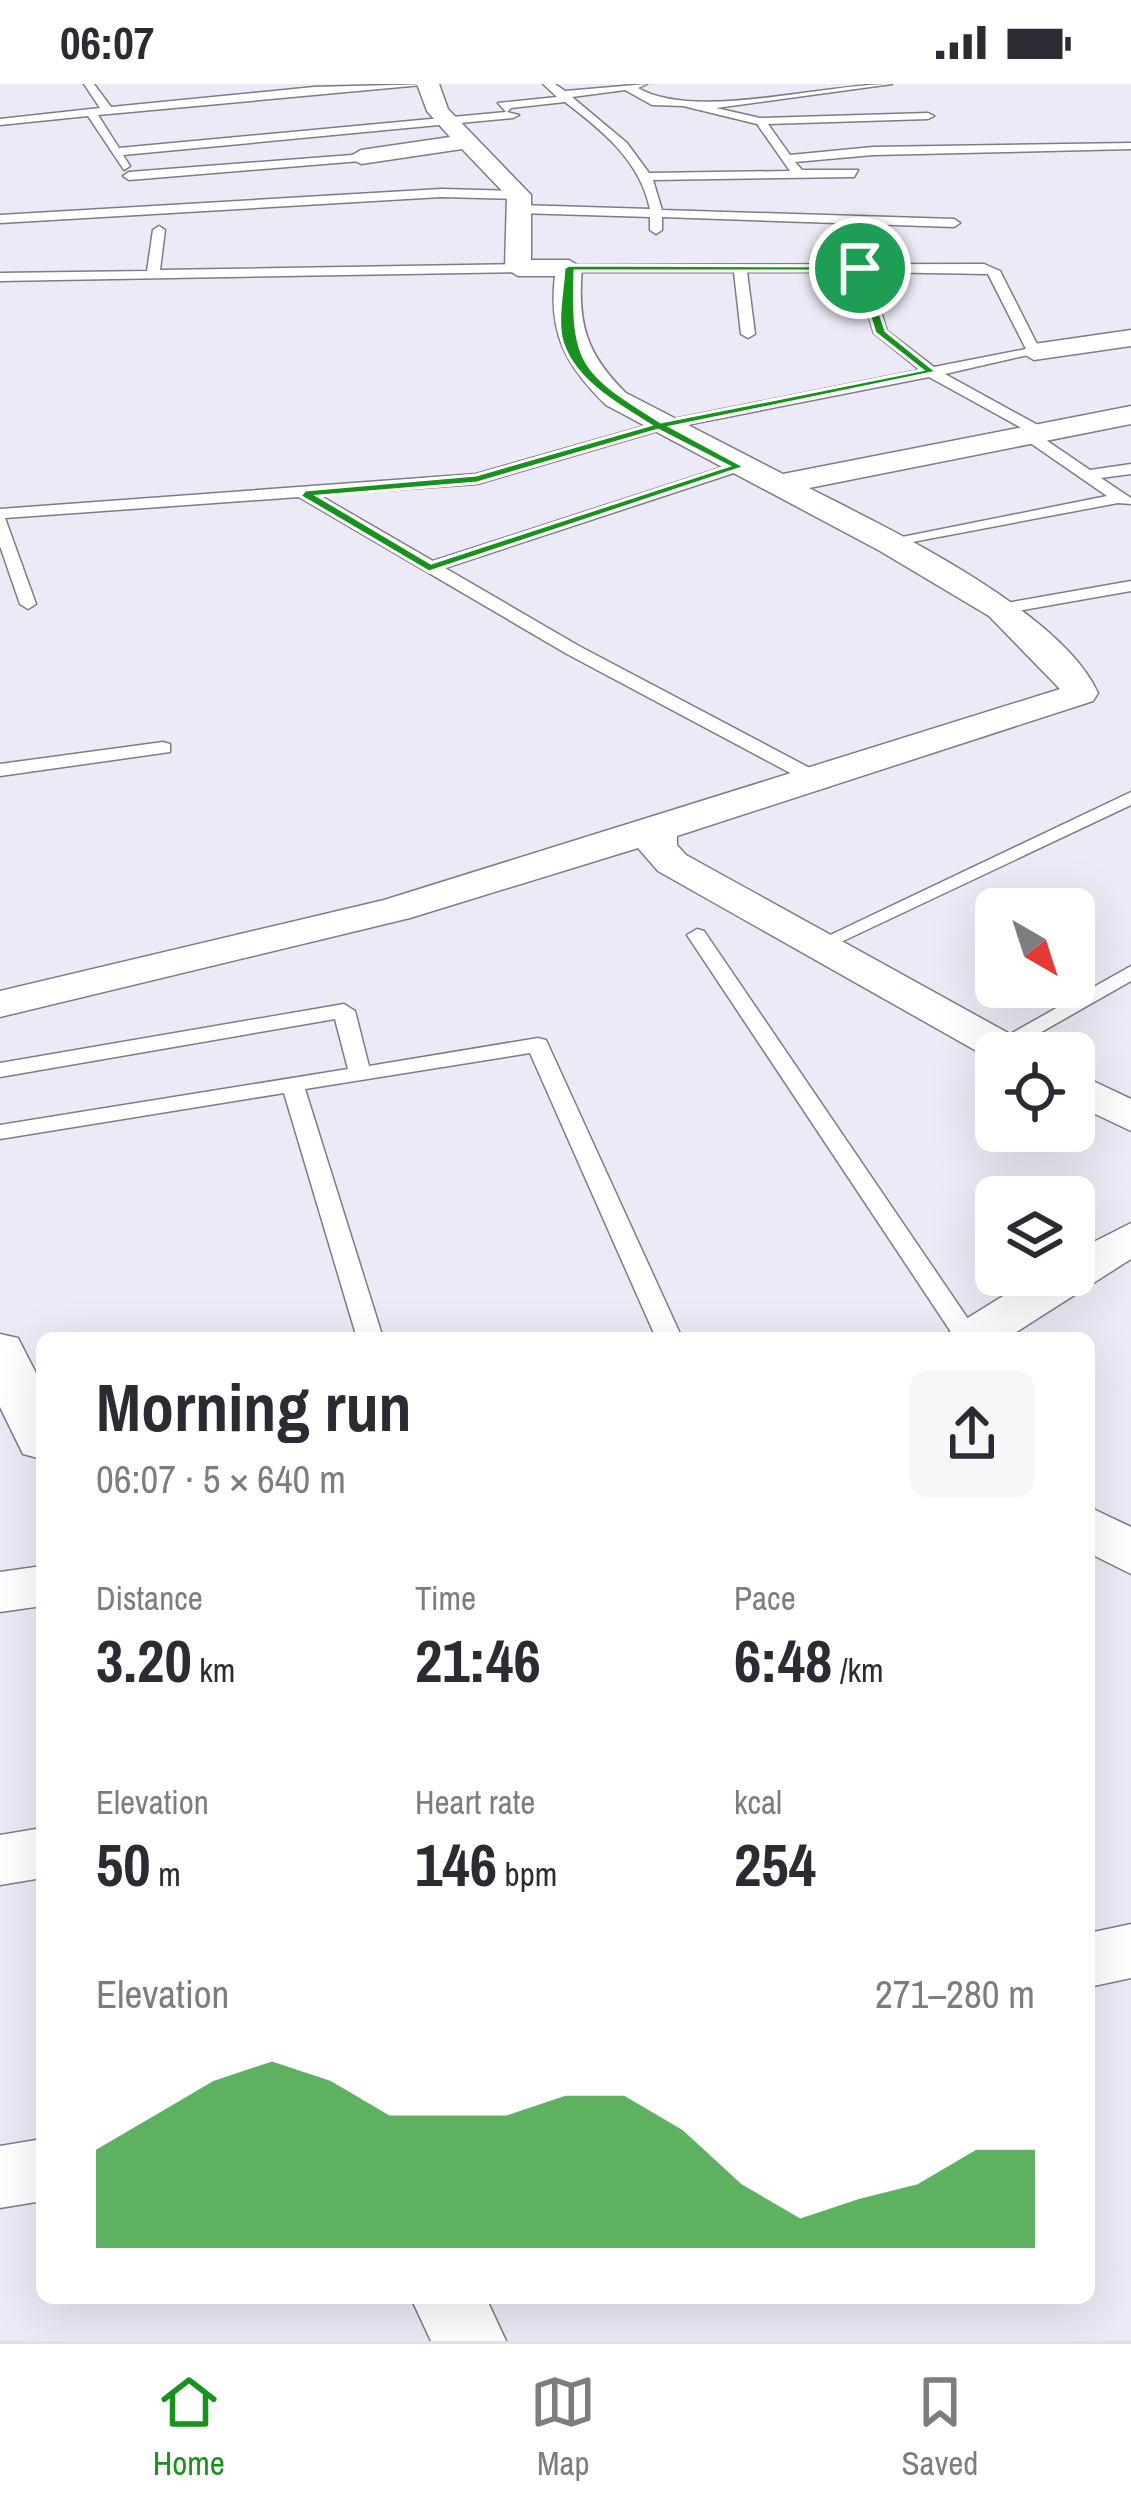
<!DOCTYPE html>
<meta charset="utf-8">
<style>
body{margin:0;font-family:"Archivo Narrow",sans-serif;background:#f7f7f7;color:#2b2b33;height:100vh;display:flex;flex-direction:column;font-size:45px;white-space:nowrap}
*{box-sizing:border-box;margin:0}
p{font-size:39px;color:#7c7c81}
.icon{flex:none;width:66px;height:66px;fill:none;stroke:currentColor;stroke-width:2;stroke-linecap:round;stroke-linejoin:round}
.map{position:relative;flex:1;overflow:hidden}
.drawer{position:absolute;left:36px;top:1248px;width:1059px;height:972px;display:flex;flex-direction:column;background:#fff;border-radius:18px;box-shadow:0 12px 48px #0002}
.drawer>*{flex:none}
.needle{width:78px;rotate:141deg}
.tools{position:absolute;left:975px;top:804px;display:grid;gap:24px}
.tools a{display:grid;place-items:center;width:120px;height:120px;border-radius:18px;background:#fff;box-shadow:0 12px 48px #0002;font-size:60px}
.pin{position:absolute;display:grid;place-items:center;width:102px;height:102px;color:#fff;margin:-51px;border:6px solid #fff;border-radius:50%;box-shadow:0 3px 12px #0007}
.round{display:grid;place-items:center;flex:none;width:126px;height:126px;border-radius:18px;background:#f7f7f7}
.headline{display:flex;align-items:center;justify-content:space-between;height:204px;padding:0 60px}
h1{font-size:66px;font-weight:700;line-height:90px}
.figures{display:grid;grid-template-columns:repeat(3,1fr);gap:18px;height:204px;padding:12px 60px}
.figures div{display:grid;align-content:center}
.figures b{font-size:60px;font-weight:700}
.figures small{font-size:33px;font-weight:400}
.figures p{font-size:33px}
.chart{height:336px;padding:24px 60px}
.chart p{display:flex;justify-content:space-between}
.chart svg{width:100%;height:216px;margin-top:12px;fill:#19911d;opacity:.7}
.status{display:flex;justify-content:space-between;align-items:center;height:84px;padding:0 60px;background:#fff;direction:ltr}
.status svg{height:33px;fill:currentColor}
.dock{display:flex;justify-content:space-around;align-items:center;height:168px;border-top:3px solid #e1e1e2;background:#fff;font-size:33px;color:#7c7c81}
.dock a{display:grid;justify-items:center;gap:6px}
.dock .on{color:#19911d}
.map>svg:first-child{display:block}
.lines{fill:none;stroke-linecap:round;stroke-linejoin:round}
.lane-casing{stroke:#7d7c87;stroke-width:3}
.street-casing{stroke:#7d7c87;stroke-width:3}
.lane{fill:#fff;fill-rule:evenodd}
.street{fill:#fff;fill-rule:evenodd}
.route{fill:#19911d;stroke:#fff;stroke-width:3;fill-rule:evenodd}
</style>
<div class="status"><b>06:07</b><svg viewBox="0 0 49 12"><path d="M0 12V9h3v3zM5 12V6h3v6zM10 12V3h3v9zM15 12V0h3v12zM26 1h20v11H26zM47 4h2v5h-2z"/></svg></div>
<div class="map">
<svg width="1131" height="2257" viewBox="0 0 1131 2257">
<rect width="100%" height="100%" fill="#ebeaf6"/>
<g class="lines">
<defs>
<path id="lane" d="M84,0H94L111,23L314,3L433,0L98,31L119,64L506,28L498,19L557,13L543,0H555L565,7L647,0L638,4C695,37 822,0 892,0L716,24L760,34L928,29L934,32L928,35L768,40L790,71L873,63L1131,59V65L873,71L795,78L802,86H858L854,93L653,96L662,126L954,135L960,139L954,143L662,133V146L656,150L650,146V133L519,129L513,125L519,121L650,125C640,77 603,47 565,18L511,24L507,28L519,31L513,34L123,71L130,82L124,86L88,32L0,41V35L100,24ZM625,6L652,21L683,22L757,40L790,87L649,89L627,59L572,13Z
M365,70L361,77L129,96L123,92L129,88Z
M441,105L519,107L525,111L519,115L441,113L0,139V131Z
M159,142L165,146L160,186L518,180L525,184L518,188L0,197V189L147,187L153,146Z
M984,180L1000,187L1041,268L945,290L1045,345L1047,348L1040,352L1090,386L1131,380V390L1101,394L1131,414V420L1118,419L886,463L884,460L892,455L1107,412L1023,354L1020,351L1027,347L929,293L661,346L477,400L319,411L433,477L733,380H743V386L445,484L579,562L823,691V699H809L567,570L299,413L5,434L36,520L28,525L20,520L0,462V425L476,390L659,338L920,286L874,249L855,188H747L755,250L748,254L741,250L734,188H569L564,187V181ZM868,188L988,190L1026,265L934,283L887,247Z
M1131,497V507L1001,530L992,525L1001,520Z
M163,658L170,660V668L0,692V680Z
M1131,708V721L822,867L815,869L805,863Z
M697,845L704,847L981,1254H955L687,851Z
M1131,882V897L1008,967L1000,969L989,962Z
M344,920L355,927L369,982L538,954L546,956L682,1254H656L530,969L305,1005L383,1254H357L284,1009L0,1055V1041L348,985L335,935L0,993V979Z"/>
<path id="street" d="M417,0H439L448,25L531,111V176H569L582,184C577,239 586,270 626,309L783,390L1131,322V340L809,404C889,445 1060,526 1098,609L1093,617L677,752V761L686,771L1028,960L1034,969H996V978L658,787L638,764L410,834L0,933V907L384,816L1060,605L989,532L880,467L606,321C566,282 548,249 555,192H518L505,184L507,112L462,65L361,80L349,73L361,66L450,53L427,27Z
M1131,246V262L1034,276L1020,268L1034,260Z
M1074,988L1131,1015V1047L1074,1020Z
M1131,1139V1175L1007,1254H946L953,1243L1037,1191H1074V1168Z
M0,1250L18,1254L42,1301V1375L23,1370L0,1323Z
M1089,1423L1131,1443V1490L1089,1469Z
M42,1482V1522L0,1528V1488Z
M42,1744V1794L0,1801V1751Z
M1131,1840V1894L1089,1903V1849Z
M42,2055V2117L0,2124V2062Z
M411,2214H486L506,2257H431Z"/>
</defs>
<!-- lane casing -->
<use href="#lane" class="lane-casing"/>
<!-- street casing -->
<use href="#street" class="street-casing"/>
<!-- lane -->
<use href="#lane" class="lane"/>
<!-- street -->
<use href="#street" class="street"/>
</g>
<!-- route -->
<path class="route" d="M569,181L864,182L886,247L937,288L671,343L745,383L429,488L300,412L305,406L476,391L650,341C617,321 570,294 561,253C557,232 563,205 564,184ZM575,187H856L875,249L922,286L661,338C581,288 572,281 575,187ZM658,346L728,382L431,479L318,412L477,399Z"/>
</svg>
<div class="tools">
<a><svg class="needle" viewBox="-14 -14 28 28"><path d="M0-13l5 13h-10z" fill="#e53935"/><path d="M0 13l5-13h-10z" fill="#7c7c81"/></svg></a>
<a><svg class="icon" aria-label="locate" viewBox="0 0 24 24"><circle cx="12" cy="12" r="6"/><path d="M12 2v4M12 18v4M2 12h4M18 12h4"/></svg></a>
<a><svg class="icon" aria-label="layers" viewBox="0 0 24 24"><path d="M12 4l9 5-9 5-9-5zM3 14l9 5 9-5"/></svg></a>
</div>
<div class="pin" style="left:860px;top:184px;background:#1e9e55"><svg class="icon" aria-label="arrive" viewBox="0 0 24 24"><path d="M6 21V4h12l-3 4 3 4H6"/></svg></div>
<section class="drawer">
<div class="headline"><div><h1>Morning run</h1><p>06:07 · 5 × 640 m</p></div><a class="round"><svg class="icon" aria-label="share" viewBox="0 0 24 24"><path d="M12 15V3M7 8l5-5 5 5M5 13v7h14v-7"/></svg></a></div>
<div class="figures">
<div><p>Distance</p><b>3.20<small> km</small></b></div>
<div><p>Time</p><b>21:46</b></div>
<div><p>Pace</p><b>6:48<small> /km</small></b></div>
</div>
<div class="figures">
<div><p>Elevation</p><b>50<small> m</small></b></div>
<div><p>Heart rate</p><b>146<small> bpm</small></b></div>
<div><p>kcal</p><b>254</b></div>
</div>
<div class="chart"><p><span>Elevation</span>271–280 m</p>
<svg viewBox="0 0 160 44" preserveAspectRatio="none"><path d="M0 44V24L10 17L20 10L30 6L40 10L50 17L60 17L70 17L80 13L90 13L100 20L110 31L120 38L130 34L140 31L150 24L160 24V44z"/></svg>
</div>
</section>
</div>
<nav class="dock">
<a class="on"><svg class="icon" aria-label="home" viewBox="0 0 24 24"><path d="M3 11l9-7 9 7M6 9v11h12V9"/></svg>Home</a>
<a><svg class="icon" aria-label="map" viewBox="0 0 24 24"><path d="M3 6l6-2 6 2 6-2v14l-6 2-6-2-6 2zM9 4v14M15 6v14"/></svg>Map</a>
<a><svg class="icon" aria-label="saved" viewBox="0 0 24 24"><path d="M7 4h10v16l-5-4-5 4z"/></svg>Saved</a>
</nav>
